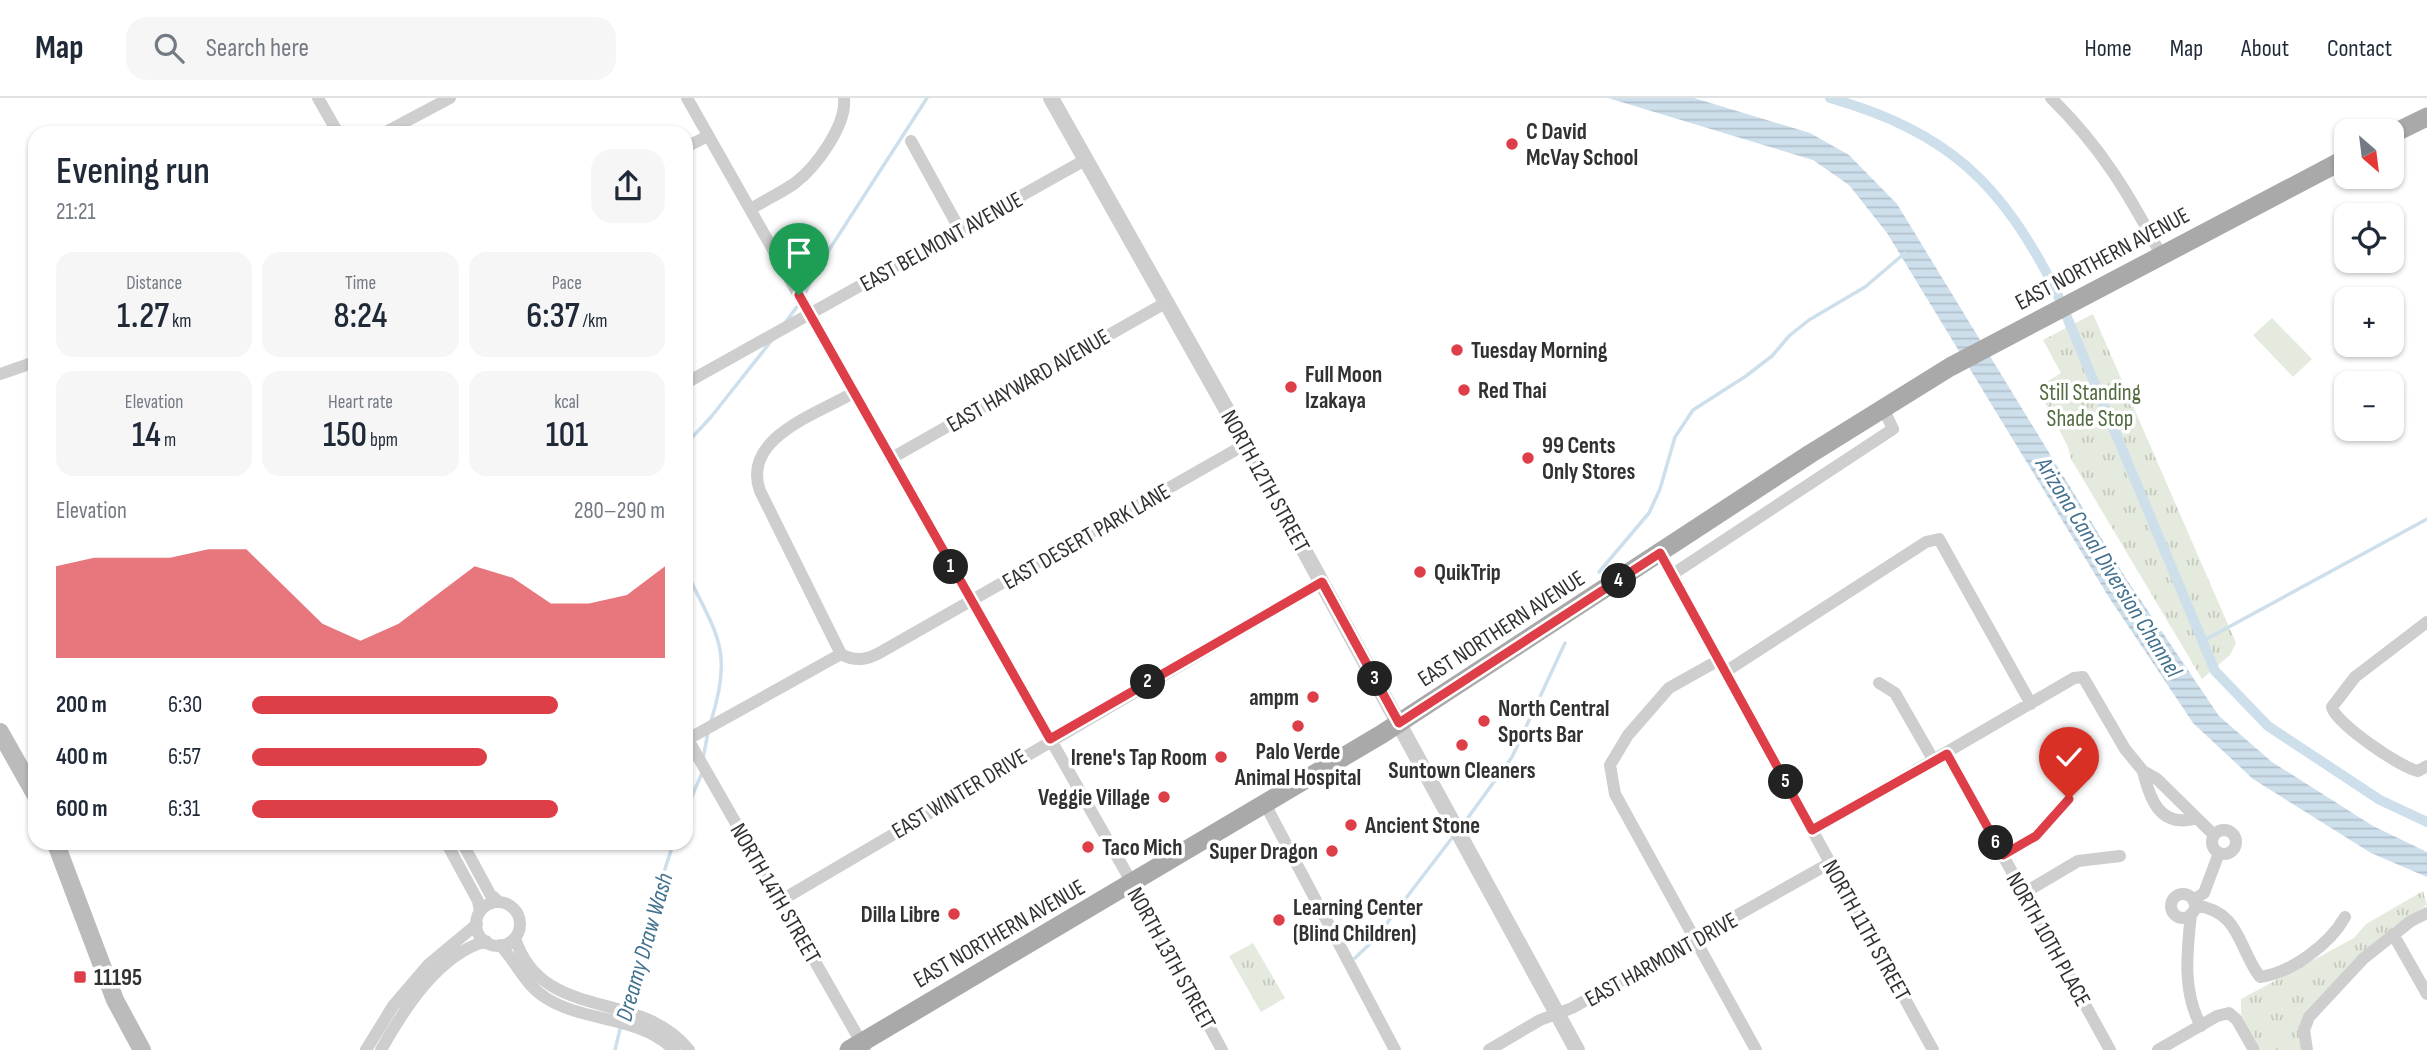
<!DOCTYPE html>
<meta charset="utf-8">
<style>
body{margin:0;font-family:"Sofia Sans Condensed",sans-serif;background:#f6f6f7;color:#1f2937;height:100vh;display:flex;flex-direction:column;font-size:26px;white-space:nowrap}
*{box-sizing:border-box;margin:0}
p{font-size:23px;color:#747a83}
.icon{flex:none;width:38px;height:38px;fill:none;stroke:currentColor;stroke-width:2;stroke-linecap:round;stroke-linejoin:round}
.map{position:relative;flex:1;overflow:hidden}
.panel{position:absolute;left:28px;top:28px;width:665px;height:724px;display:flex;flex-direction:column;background:#fff;border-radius:21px;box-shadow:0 2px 5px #0004}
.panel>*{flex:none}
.needle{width:46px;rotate:152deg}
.tools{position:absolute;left:2334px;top:21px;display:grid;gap:14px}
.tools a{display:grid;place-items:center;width:70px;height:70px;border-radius:14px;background:#fff;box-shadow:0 2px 5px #0004;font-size:35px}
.pin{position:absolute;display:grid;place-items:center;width:60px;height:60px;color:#fff;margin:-72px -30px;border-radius:50% 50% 50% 0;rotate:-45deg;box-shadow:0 0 7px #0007}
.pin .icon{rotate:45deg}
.km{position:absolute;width:35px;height:35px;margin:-18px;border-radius:50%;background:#222;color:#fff;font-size:19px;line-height:35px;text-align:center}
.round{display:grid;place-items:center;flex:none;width:74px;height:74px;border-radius:21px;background:#f6f6f7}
.overview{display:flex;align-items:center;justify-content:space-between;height:119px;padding:0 28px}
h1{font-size:38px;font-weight:600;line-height:52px}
.figures{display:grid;grid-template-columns:repeat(3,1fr);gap:10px;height:119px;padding:7px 28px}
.figures div{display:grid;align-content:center;border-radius:18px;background:#f6f6f7;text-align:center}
.figures b{font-size:35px;font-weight:600}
.figures small{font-size:19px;font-weight:400}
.figures p{font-size:19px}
.chart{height:196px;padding:14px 28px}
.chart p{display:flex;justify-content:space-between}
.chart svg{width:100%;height:126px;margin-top:7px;fill:#dd3e47;opacity:.7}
ul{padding:0 28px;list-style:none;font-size:23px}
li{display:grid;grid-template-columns:112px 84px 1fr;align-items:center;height:52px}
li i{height:18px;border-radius:9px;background:#dd3e47}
header{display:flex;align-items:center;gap:42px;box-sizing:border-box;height:98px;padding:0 35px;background:#fff;border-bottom:2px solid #e0e1e3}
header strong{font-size:33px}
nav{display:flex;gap:38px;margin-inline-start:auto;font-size:24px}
.search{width:490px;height:63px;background:#f6f6f7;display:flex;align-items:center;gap:18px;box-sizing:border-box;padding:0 24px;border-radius:21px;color:#747a83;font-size:26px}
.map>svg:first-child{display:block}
.park{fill:url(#park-tufts)}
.pitch{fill:#e4eadd}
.water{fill:url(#water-rules)}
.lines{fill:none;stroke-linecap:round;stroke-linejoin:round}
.stream{stroke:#cedfec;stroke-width:3.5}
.canal{stroke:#cedfec;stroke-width:10}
.minor{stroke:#cecece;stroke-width:12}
.tertiary{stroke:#cecece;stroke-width:16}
.secondary{stroke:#bbb;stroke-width:18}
.primary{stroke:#a9a9a9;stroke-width:19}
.route-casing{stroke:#fff;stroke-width:14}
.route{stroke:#dd3e47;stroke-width:9}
.poi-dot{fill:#dd3e47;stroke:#fff;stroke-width:2.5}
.labels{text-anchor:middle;stroke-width:7;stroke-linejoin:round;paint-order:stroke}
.poi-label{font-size:23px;font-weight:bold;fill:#313131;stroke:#fff;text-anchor:start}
.street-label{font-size:23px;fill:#313131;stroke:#fff}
.park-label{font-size:23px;fill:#536b40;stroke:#fff}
.water-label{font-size:24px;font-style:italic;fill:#427190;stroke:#fff}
</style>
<header>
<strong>Map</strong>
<div class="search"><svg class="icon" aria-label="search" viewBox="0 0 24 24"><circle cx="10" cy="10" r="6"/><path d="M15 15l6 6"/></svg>Search here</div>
<nav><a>Home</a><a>Map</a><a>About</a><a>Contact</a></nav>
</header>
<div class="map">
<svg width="2427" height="952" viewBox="0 0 2427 952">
<defs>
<pattern id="park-tufts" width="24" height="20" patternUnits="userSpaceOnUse" patternTransform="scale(1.75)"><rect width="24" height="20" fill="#e4eadd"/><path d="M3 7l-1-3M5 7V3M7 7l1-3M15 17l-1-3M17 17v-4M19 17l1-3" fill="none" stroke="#c4c9be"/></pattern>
<pattern id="water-rules" width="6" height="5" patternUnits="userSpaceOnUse" patternTransform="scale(1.75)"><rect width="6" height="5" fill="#cedfec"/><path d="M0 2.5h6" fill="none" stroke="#b1c0cb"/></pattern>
</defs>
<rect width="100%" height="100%" fill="#fff"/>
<!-- park -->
<path class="park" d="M2093,216L2236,545L2230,557L2202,581L2071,361L2068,349L2041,296L2048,283L2061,275L2043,242Z
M2423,793L2427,807L2392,830L2299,931L2301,952H2261L2241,916V901L2354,840L2366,826Z
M1253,845L1285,900L1261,914L1229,858Z"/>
<!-- pitch -->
<path class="pitch" d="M2272,220L2312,261L2293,279L2253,237Z"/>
<!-- water -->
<path class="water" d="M1608,0H1694L1810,35L1849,57L1897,106L2125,479L2219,618L2272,664L2373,728L2427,754V779L2371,755L2253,681L2193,625L2110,501L1887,135L1849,87L1813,62Z"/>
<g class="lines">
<!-- stream -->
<path class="stream" d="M803,199L820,166L927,0
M785,225L799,206
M686,346L711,319L772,242
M686,473C716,536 734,551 711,623
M1599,474L1649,415L1660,391L1675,339L1693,312L1746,278L1772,258L1789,238L1809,222L1865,189L1905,155
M2203,543L2427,421
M703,661L708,634
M686,712L702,675
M1462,728L1512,659L1565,545
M1355,860L1374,842L1455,736
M625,909L635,864L673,746
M615,952L621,927"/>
<!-- canal -->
<path class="canal" d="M1830,0C1948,34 2001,84 2056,193L2215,573L2268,628L2380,702L2427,724"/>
<!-- minor -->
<path class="minor" d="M318,0L338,35
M687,0L1132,785L1222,952
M2051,0C2101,49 2129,96 2161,157
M384,35L450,0
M911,43L960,132
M686,49L708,38
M751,111C765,102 781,95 795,85C816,69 847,27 844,0
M0,276L35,264
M686,285L1085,62
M853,295C817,316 741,340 760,393L841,556C855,564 867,562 881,554L1246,346
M890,361L1167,204
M1660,455L1933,952
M1673,476L1893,331L1883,310
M2427,524L2355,579L2332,609C2335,625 2401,670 2418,673L2427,668
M1719,562L1669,590L1628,637L1610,667L1615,696L1756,952
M1725,574L1926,444L1939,441L2031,606
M1879,585L1895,595L1934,663
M686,638L865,951
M688,641L841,556
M1947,656L2110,952
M2143,673C2150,702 2160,729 2194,721
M1265,706L1395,952
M2212 744a12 12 0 1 1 24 0a12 12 0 1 1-24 0Z
M1813,732L2074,580L2083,579L2125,651L2143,673L2157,681L2214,737
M447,746L478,803L480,814
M463,746L490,796L499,804
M2003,757L2036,738L2069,701
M2024,795L2078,763L2120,758
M2171 808a12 12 0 1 1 24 0a12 12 0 1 1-24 0Z
M2193,802L2204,795L2219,755
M780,803L1322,484
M476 826a22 22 0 1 1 44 0a22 22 0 1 1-44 0Z
M2195,807C2241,814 2237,848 2260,879C2291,875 2330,846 2345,819
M2191,816C2187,854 2182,893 2201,928
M2393,836L2427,896
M515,840C542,925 640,890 689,952
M500,847C517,865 524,886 546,900C585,925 639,917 674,952
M366,952L393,908L429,866L477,826
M381,952C404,911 438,857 486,843
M1489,952L1540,922L1572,910L1830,765
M2158,952L2217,918L2229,915L2237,922L2254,952
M2307,952L2304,932L2309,919L2364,860L2411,823L2427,815"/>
<!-- tertiary -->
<path class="tertiary" d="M1051,0L1246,346L1577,952"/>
<!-- secondary -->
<path class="secondary" d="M0,634L35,696
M56,746L115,902L142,952"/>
<!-- primary -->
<path class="primary" d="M2392,36L2427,19
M849,952L1382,636L1810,356L1950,269L2347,60"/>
</g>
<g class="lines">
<defs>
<path id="route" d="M799,197L1050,641L1322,484L1399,625L1660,455L1812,732L1947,656L2003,757L2036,738L2069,701"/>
</defs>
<!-- route casing -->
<use href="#route" class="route-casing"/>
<!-- route -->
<use href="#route" class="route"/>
</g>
<!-- markers -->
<g class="poi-dot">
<circle cx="1512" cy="46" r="7"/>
<circle cx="1457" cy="252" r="7"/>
<circle cx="1291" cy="289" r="7"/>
<circle cx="1464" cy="292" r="7"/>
<circle cx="1528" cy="360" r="7"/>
<circle cx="1420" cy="474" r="7"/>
<circle cx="1313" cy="599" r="7"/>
<circle cx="1484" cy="623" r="7"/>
<circle cx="1298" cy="628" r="7"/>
<circle cx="1462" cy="647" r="7"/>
<circle cx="1221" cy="659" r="7"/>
<circle cx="1164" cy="699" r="7"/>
<circle cx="1351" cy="727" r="7"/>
<circle cx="1088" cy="749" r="7"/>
<circle cx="1332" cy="753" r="7"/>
<circle cx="954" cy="816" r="7"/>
<circle cx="1279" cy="822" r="7"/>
<rect x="73" y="872" width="14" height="14" rx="3.5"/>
</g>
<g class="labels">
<!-- poi labels -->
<g class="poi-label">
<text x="1526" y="41">C David<tspan x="1526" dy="26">McVay School</tspan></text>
<text x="1471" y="260">Tuesday Morning</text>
<text x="1305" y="284">Full Moon<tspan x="1305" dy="26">Izakaya</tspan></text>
<text x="1478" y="300">Red Thai</text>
<text x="1542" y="355">99 Cents<tspan x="1542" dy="26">Only Stores</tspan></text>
<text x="1434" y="482">QuikTrip</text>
<text x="1299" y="607" text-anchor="end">ampm</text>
<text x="1498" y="618">North Central<tspan x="1498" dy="26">Sports Bar</tspan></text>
<text x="1298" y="661" text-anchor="middle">Palo Verde<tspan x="1298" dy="26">Animal Hospital</tspan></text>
<text x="1207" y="667" text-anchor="end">Irene's Tap Room</text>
<text x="1462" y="680" text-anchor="middle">Suntown Cleaners</text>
<text x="1150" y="707" text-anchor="end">Veggie Village</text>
<text x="1365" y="735">Ancient Stone</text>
<text x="1102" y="757">Taco Mich</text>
<text x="1318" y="761" text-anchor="end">Super Dragon</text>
<text x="1293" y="817">Learning Center<tspan x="1293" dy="26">(Blind Children)</tspan></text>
<text x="940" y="824" text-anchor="end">Dilla Libre</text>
<text x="94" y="887">11195</text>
</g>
<!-- street labels -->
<g class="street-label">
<text transform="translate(941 143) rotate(-29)" y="8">EAST BELMONT AVENUE</text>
<text transform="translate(2102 160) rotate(-28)" y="8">EAST NORTHERN AVENUE</text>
<text transform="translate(1028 282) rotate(-30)" y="8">EAST HAYWARD AVENUE</text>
<text transform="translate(1266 383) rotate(61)" y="8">NORTH 12TH STREET</text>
<text transform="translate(1086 438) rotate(-30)" y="8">EAST DESERT PARK LANE</text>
<text transform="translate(1501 530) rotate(-33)" y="8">EAST NORTHERN AVENUE</text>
<text transform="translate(959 695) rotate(-31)" y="8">EAST WINTER DRIVE</text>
<text transform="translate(776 795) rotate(60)" y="8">NORTH 14TH STREET</text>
<text transform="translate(1867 832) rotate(61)" y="8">NORTH 11TH STREET</text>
<text transform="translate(999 835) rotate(-30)" y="8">EAST NORTHERN AVENUE</text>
<text transform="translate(2049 841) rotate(61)" y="8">NORTH 10TH PLACE</text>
<text transform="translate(1172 860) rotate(61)" y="8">NORTH 13TH STREET</text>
<text transform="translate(1661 861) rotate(-29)" y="8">EAST HARMONT DRIVE</text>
</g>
<!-- park labels -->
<g class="park-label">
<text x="2090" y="302">Still Standing<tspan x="2090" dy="26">Shade Stop</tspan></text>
</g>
<!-- water labels -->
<g class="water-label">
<text transform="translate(2109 469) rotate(58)" y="8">Arizona Canal Diversion Channel</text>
<text transform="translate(644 849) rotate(-74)" y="8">Dreamy Draw Wash</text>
</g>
</g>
</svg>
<div class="tools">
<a><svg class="needle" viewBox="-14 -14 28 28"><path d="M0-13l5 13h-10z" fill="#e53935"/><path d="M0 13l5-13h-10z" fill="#747a83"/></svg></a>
<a><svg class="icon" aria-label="locate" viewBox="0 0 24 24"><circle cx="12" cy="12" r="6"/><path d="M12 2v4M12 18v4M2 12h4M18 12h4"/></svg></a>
<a>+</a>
<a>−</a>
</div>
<div class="pin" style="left:799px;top:197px;background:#1e9e55"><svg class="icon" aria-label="arrive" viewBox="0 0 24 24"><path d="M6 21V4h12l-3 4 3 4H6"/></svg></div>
<div class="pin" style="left:2069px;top:701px;background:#d93025"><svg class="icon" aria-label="check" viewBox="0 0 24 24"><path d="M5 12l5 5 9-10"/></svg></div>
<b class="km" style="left:951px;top:469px">1</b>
<b class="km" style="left:1148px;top:584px">2</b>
<b class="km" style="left:1375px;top:581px">3</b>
<b class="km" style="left:1619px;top:483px">4</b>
<b class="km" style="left:1786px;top:684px">5</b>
<b class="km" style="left:1996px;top:745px">6</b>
<section class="panel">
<div class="overview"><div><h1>Evening run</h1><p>21:21</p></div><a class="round"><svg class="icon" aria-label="share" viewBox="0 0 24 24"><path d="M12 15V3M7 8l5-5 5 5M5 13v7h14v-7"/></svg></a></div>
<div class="figures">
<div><p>Distance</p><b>1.27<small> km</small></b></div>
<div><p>Time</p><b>8:24</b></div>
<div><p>Pace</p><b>6:37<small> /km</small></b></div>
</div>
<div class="figures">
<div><p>Elevation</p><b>14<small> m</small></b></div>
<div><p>Heart rate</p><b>150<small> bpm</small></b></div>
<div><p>kcal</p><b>101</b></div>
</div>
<div class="chart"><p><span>Elevation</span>280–290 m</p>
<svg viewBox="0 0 160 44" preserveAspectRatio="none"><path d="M0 44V12L10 9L20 9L30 9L40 6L50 6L60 19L70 32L80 38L90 32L100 22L110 12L120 16L130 25L140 25L150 22L160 12V44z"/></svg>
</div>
<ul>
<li><b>200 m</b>6:30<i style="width:74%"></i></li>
<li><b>400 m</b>6:57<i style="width:57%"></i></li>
<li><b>600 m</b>6:31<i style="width:74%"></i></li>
</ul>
</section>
</div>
